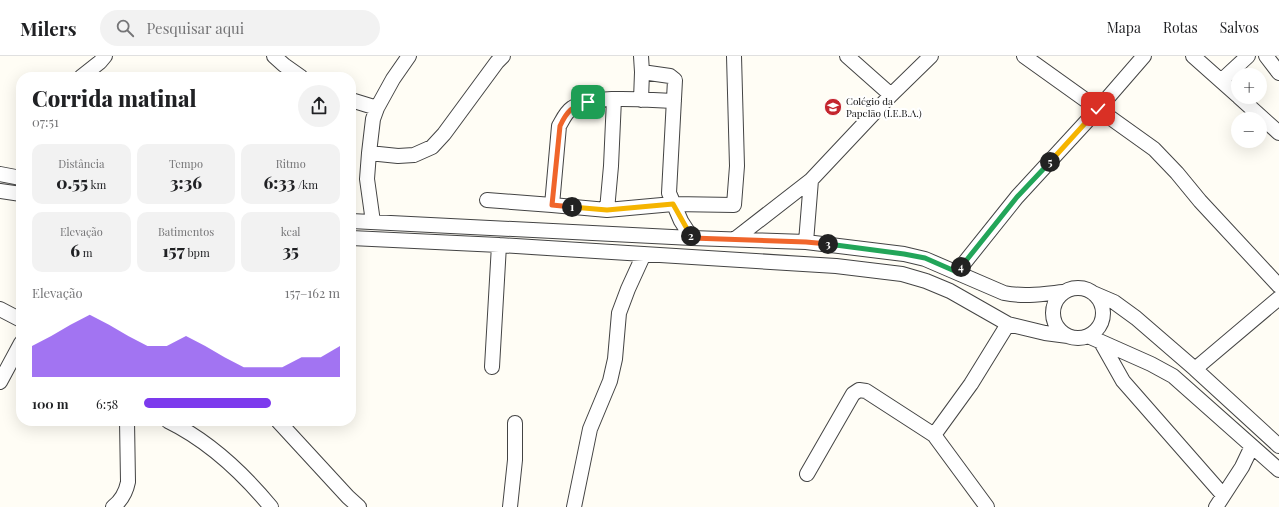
<!DOCTYPE html>
<html lang="pt">
<meta charset="utf-8">
<style>
body{margin:0;font-family:"Playfair Display",serif;background:#f2f2f2;color:#202124;height:100vh;display:flex;flex-direction:column;font-size:15px;white-space:nowrap}
*{box-sizing:border-box;margin:0}
p{font-size:13px;color:#757577}
.icon{flex:none;width:22px;height:22px;fill:none;stroke:currentColor;stroke-width:2;stroke-linecap:round;stroke-linejoin:round}
.map{position:relative;flex:1;overflow:hidden}
.details{position:absolute;left:16px;top:16px;width:340px;height:354px;display:flex;flex-direction:column;background:#fff;border-radius:16px;box-shadow:0 4px 16px #0002}
.details>*{flex:none}
.fabs{position:absolute;left:1231px;top:12px;display:grid;gap:8px}
.fabs a{display:grid;place-items:center;width:36px;height:36px;border-radius:50%;background:#fff;box-shadow:0 4px 16px #0002;font-size:20px}
.pin{position:absolute;display:grid;place-items:center;width:34px;height:34px;color:#fff;margin:-17px;border-radius:8px;box-shadow:0 2px 6px #0006}
.km{position:absolute;width:20px;height:20px;margin:-10px;border-radius:50%;background:#222;color:#fff;font-size:11px;line-height:20px;text-align:center}
.round{display:grid;place-items:center;flex:none;width:42px;height:42px;border-radius:21px;background:#f2f2f2}
.overview{display:flex;align-items:center;justify-content:space-between;height:68px;padding:0 16px}
h1{font-size:22px;font-weight:800;line-height:30px}
.metrics{display:grid;grid-template-columns:repeat(3,1fr);gap:6px;height:68px;padding:4px 16px}
.metrics div{display:grid;align-content:center;border-radius:10px;background:#f2f2f2;text-align:center}
.metrics b{font-size:17px;font-weight:800}
.metrics small{font-size:11px;font-weight:400}
.metrics p{font-size:11px}
.chart{height:112px;padding:8px 16px}
.chart p{display:flex;justify-content:space-between}
.chart svg{width:100%;height:72px;margin-top:4px;fill:#7c3aed;opacity:.7}
ul{padding:0 16px;list-style:none;font-size:13px}
li{display:grid;grid-template-columns:64px 48px 1fr;align-items:center;height:30px}
li i{height:10px;border-radius:5px;background:#7c3aed}
header{display:flex;align-items:center;gap:24px;box-sizing:border-box;height:56px;padding:0 20px;background:#fff;border-bottom:1px solid #e0e0e0}
header strong{font-size:19px}
nav{display:flex;gap:22px;margin-inline-start:auto;font-size:14px}
.search{width:280px;height:36px;background:#f2f2f2;display:flex;align-items:center;gap:10px;box-sizing:border-box;padding:0 14px;border-radius:22px;color:#757577;font-size:15px}
.map>svg:first-child{display:block}
.lines{fill:none;stroke-linecap:round;stroke-linejoin:round}
.minor-casing{stroke:#444;stroke-width:16}
.minor{stroke:#fff;stroke-width:14}
.split-1-casing{stroke:#fff;stroke-width:8}
.split-2-casing{stroke:#fff;stroke-width:8}
.split-3-casing{stroke:#fff;stroke-width:8}
.split-4-casing{stroke:#fff;stroke-width:8}
.split-5-casing{stroke:#fff;stroke-width:8}
.split-6-casing{stroke:#fff;stroke-width:8}
.split-1{stroke:#f0652b;stroke-width:5}
.split-2{stroke:#f5b400;stroke-width:5}
.split-3{stroke:#f0652b;stroke-width:5}
.split-4{stroke:#22a559;stroke-width:5}
.split-5{stroke:#22a559;stroke-width:5}
.split-6{stroke:#f5b400;stroke-width:5}
.labels{text-anchor:middle;stroke-width:4;stroke-linejoin:round;paint-order:stroke}
.poi-label{font-size:10px;fill:#111;stroke:#fff;text-anchor:start}
</style>
<header>
<strong>Milers</strong>
<div class="search"><svg class="icon" aria-label="search" viewBox="0 0 24 24"><circle cx="10" cy="10" r="6"/><path d="M15 15l6 6"/></svg>Pesquisar aqui</div>
<nav><a>Mapa</a><a>Rotas</a><a>Salvos</a></nav>
</header>
<div class="map">
<svg width="1279" height="451" viewBox="0 0 1279 451">
<rect width="100%" height="100%" fill="#fffdf5"/>
<g class="lines">
<defs>
<path id="minor" d="M274,0L284,9L301,21
M641,0L642,16L670,20L675,24L669,137L681,165L692,182
M847,0L891,39
M1024,0L1154,93L1177,117L1200,145L1279,230
M1193,0L1238,40
M1266,0L1279,17
M81,21L100,6L105,0
M1221,25L1248,0
M1239,41L1279,77
M351,44L377,52
M641,44L642,16
M674,45C646,44 595,38 572,52C566,56 563,63 559,70L552,149L607,154L673,148L734,149L737,110L734,0
M369,97L398,100L414,99L432,91L444,78L497,6L503,0
M0,118L21,122
M0,135L21,138
M487,144L552,149
M607,154L611,110L614,43
M351,165L692,182L806,186L904,198L925,203L1004,237C1024,241 1043,238 1063,236
M373,166L367,123L369,97L373,63L377,52L393,23L409,0
M351,182L499,189L836,210L902,218L926,225L950,235L1008,268L1045,277L1068,280
M735,183L811,124L891,39L931,0
M806,186L811,124
M957,216L1017,141L1098,53L1144,0
M1053 257a25 25 0 1 1 50 0a25 25 0 1 1-50 0Z
M1093,237L1114,246L1136,262L1195,313L1279,390
M0,253L21,264
M1088,280L1151,308L1173,320L1279,414
M1101,286L1123,325L1223,439
M492,311L499,189
M1195,313L1279,242
M0,326L21,287
M168,365C209,385 242,416 271,451
M278,365L348,441L359,451
M934,379L971,328L1008,268
M807,418L853,338L859,334L866,335L934,379L987,451
M113,451C122,444 126,436 128,426L127,365
M510,451L515,404V367
M574,451L590,373L610,325L615,303L619,257L628,233L644,198
M1216,451L1242,411L1252,390"/>
</defs>
<!-- minor casing -->
<use href="#minor" class="minor-casing"/>
<!-- minor -->
<use href="#minor" class="minor"/>
</g>
<g class="lines">
<defs>
<path id="split-1" d="M572,151L552,149L560,70C567,55 572,50 588,46"/>
<path id="split-2" d="M572,151L607,154L673,148L691,180"/>
<path id="split-3" d="M691,180L692,182L806,186L828,188"/>
<path id="split-4" d="M828,188L904,198L925,202L957,216L961,211"/>
<path id="split-5" d="M961,211L1017,141L1050,106"/>
<path id="split-6" d="M1050,106L1098,53"/>
</defs>
<!-- split-1 casing -->
<use href="#split-1" class="split-1-casing"/>
<!-- split-2 casing -->
<use href="#split-2" class="split-2-casing"/>
<!-- split-3 casing -->
<use href="#split-3" class="split-3-casing"/>
<!-- split-4 casing -->
<use href="#split-4" class="split-4-casing"/>
<!-- split-5 casing -->
<use href="#split-5" class="split-5-casing"/>
<!-- split-6 casing -->
<use href="#split-6" class="split-6-casing"/>
<!-- split-1 -->
<use href="#split-1" class="split-1"/>
<!-- split-2 -->
<use href="#split-2" class="split-2"/>
<!-- split-3 -->
<use href="#split-3" class="split-3"/>
<!-- split-4 -->
<use href="#split-4" class="split-4"/>
<!-- split-5 -->
<use href="#split-5" class="split-5"/>
<!-- split-6 -->
<use href="#split-6" class="split-6"/>
</g>
<!-- icons -->
<defs>
<symbol id="school-disc" viewBox="-11 -11 22 22"><circle r="9.5" fill="#c4262e" stroke="#fff"/><path d="M0-5L7-2L0 1L-7-2ZM-4 1L0 2.5L4 1V4Q0 6-4 4Z" fill="#fff"/></symbol>
</defs>
<g fill-rule="evenodd">
<use href="#school-disc" x="823" y="41" width="20" height="20"/>
</g>
<g class="labels">
<!-- poi labels -->
<g class="poi-label">
<text x="846" y="49">Colégio da<tspan x="846" dy="12">Papelão (I.E.B.A.)</tspan></text>
</g>
</g>
</svg>
<div class="fabs">
<a>+</a>
<a>−</a>
</div>
<div class="pin" style="left:588px;top:46px;background:#1e9e55"><svg class="icon" aria-label="arrive" viewBox="0 0 24 24"><path d="M6 21V4h12l-3 4 3 4H6"/></svg></div>
<div class="pin" style="left:1098px;top:53px;background:#d93025"><svg class="icon" aria-label="check" viewBox="0 0 24 24"><path d="M5 12l5 5 9-10"/></svg></div>
<b class="km" style="left:572px;top:151px">1</b>
<b class="km" style="left:691px;top:180px">2</b>
<b class="km" style="left:828px;top:188px">3</b>
<b class="km" style="left:961px;top:211px">4</b>
<b class="km" style="left:1050px;top:106px">5</b>
<section class="details">
<div class="overview"><div><h1>Corrida matinal</h1><p>07:51</p></div><a class="round"><svg class="icon" aria-label="share" viewBox="0 0 24 24"><path d="M12 15V3M7 8l5-5 5 5M5 13v7h14v-7"/></svg></a></div>
<div class="metrics">
<div><p>Distância</p><b>0.55<small> km</small></b></div>
<div><p>Tempo</p><b>3:36</b></div>
<div><p>Ritmo</p><b>6:33<small> /km</small></b></div>
</div>
<div class="metrics">
<div><p>Elevação</p><b>6<small> m</small></b></div>
<div><p>Batimentos</p><b>157<small> bpm</small></b></div>
<div><p>kcal</p><b>35</b></div>
</div>
<div class="chart"><p><span>Elevação</span>157–162 m</p>
<svg viewBox="0 0 160 44" preserveAspectRatio="none"><path d="M0 44V25L10 19L20 12L30 6L40 12L50 19L60 25L70 25L80 19L90 25L100 32L110 38L120 38L130 38L140 32L150 32L160 25V44z"/></svg>
</div>
<ul>
<li><b>100 m</b>6:58<i style="width:65%"></i></li>
</ul>
</section>
</div>
